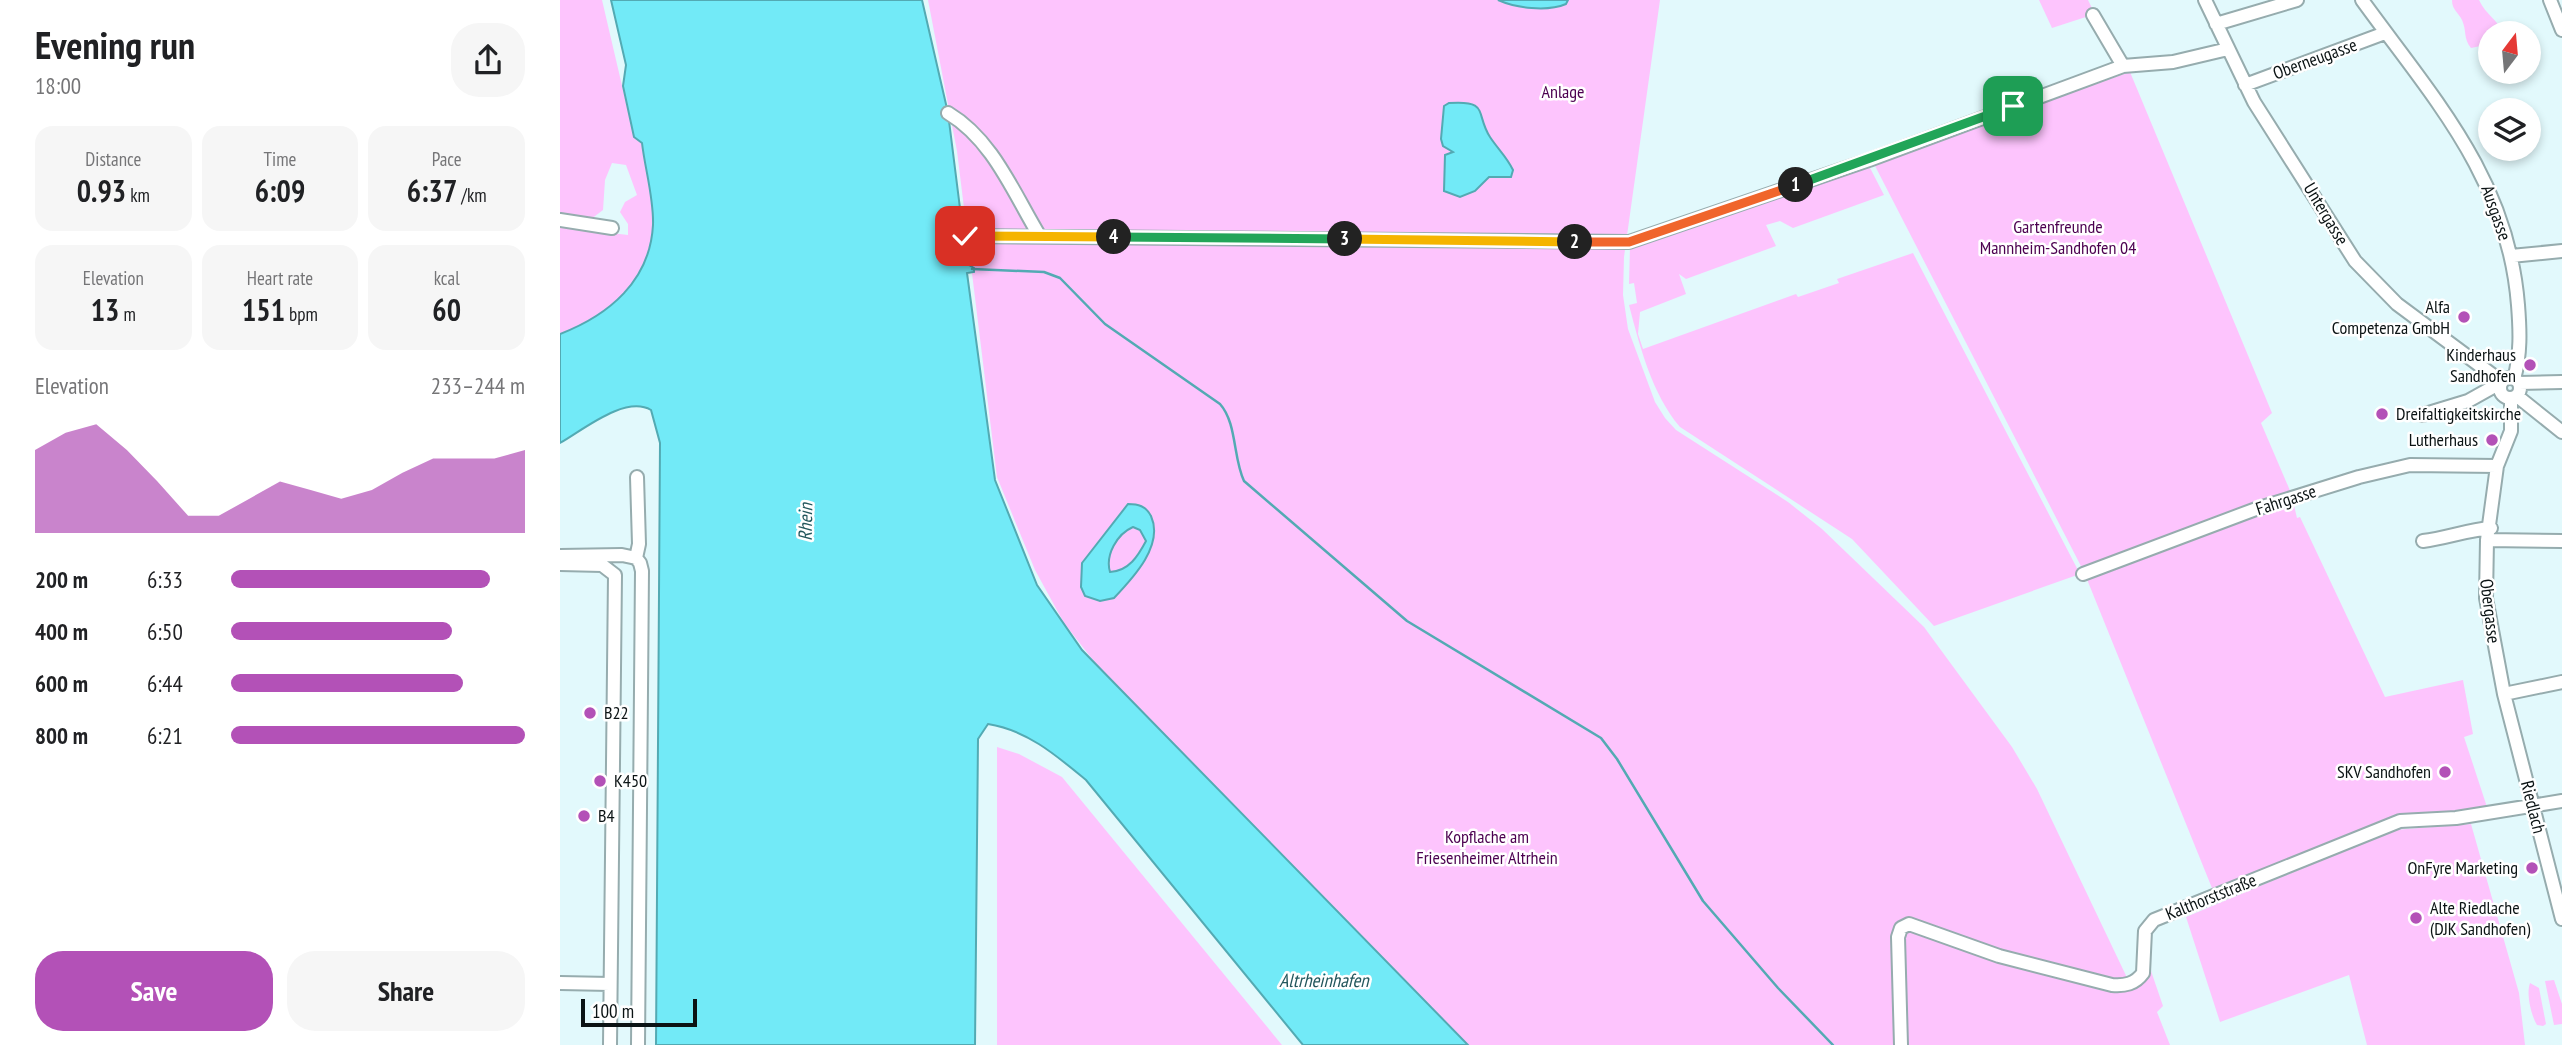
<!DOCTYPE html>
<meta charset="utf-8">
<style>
body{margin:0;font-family:"PT Sans Narrow",sans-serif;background:#f6f6f6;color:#202124;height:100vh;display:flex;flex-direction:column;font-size:26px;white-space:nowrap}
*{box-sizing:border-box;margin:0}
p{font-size:23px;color:#757577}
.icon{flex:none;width:38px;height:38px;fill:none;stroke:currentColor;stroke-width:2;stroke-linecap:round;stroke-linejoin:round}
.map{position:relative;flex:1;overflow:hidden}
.side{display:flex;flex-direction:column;background:#fff;width:560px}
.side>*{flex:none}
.needle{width:46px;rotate:16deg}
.fabs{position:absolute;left:1918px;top:21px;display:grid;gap:14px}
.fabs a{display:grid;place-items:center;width:63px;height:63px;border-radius:50%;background:#fff;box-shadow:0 4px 10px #0003;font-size:35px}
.scale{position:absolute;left:21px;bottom:18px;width:116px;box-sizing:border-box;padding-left:7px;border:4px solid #0b1314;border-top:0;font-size:19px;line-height:24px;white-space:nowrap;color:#0b1314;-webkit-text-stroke:5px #fff;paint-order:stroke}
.pin{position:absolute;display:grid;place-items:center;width:60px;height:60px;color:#fff;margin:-30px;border-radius:14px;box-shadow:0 4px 10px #0006}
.km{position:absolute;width:35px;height:35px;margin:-18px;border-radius:50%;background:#222;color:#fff;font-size:19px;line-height:35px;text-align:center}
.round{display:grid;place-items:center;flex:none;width:74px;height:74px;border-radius:28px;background:#f6f6f6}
.headline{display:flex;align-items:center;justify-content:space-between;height:119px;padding:0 35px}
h1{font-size:38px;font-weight:700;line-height:52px}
.metrics{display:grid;grid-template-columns:repeat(3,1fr);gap:10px;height:119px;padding:7px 35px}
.metrics div{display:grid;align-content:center;border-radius:18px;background:#f6f6f6;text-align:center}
.metrics b{font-size:30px;font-weight:700}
.metrics small{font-size:19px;font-weight:400}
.metrics p{font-size:19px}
.chart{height:196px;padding:14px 35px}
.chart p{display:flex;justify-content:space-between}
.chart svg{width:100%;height:126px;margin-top:7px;fill:#b351b7;opacity:.7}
.action{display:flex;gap:14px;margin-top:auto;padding:14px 35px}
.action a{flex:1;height:80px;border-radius:28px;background:#b351b7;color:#fff;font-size:28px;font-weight:700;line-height:80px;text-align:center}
.action a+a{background:#f6f6f6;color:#202124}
ul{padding:0 35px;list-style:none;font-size:23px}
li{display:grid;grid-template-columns:112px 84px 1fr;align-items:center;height:52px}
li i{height:18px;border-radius:9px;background:#b351b7}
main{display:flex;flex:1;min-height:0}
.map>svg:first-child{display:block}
.green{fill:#fdc4fd;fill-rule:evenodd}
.water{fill:#72eaf7;stroke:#53aab3;stroke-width:2;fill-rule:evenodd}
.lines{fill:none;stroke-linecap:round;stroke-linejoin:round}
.stream{stroke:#53aab3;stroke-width:2.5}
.minor-casing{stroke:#96acae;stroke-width:16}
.minor{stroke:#fff;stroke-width:12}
.split-1-casing{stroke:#fff;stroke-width:14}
.split-2-casing{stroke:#fff;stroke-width:14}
.split-3-casing{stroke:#fff;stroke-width:14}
.split-4-casing{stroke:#fff;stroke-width:14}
.split-5-casing{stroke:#fff;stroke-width:14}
.split-1{stroke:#22a559;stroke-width:9}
.split-2{stroke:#f0652b;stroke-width:9}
.split-3{stroke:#f5b400;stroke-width:9}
.split-4{stroke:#22a559;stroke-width:9}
.split-5{stroke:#f5b400;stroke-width:9}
.poi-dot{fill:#b351b7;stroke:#fff;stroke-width:2.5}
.labels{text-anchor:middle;stroke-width:5;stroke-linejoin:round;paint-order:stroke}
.street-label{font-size:18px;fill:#0b1314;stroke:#fff}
.park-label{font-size:18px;fill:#4c0050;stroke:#fff}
.poi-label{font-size:18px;fill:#0b1314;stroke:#fff;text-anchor:end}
.water-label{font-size:19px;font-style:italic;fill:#23575d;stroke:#fff}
</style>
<main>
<section class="side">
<div class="headline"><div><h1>Evening run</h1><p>18:00</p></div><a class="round"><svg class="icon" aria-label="share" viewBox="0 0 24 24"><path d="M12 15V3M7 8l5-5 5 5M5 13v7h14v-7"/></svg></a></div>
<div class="metrics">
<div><p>Distance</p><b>0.93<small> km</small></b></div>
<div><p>Time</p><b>6:09</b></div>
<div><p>Pace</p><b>6:37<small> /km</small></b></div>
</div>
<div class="metrics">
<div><p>Elevation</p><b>13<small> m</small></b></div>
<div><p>Heart rate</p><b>151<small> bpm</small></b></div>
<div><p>kcal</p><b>60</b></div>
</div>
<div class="chart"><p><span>Elevation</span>233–244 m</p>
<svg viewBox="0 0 160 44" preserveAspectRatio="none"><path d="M0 44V15L10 9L20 6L30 15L40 26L50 38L60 38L70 32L80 26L90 29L100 32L110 29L120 23L130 18L140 18L150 18L160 15V44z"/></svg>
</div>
<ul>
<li><b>200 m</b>6:33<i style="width:88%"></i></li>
<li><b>400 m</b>6:50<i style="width:75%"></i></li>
<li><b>600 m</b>6:44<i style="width:79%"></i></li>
<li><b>800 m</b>6:21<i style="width:100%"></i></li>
</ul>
<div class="action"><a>Save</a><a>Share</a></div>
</section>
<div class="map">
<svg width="2002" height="1045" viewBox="0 0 2002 1045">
<rect width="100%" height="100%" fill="#e2f9fc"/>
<!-- green -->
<path class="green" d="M0,0H42L74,137L82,143C85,169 94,199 93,225C90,281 49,315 0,334ZM52,163L66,165L77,195L65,202L60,212L68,224V235L18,229L43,210L45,180Z
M368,0H1100L1064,257L1063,295L1068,329L1095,402L1105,418L1116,430L1228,502L1262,529L1364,627L1452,747L1477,789L1571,986L1584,978L1590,968L1603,1006L1597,1012L1610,1045H908L536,664L504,623L475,570L437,477L397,151Z
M1479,0H1528L1535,14L1492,28Z
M1892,0H1919C1926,15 1938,20 1943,33H1930V44L1911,48C1903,38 1907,31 1902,20C1898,12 1892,10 1892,0Z
M1570,72L1712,413L1701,423L1731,493L1737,518L1740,517L1825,697L1903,680L1913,734L1904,737L1927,807L1902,814L1840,818L1654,893L1524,572L1313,162Z
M1308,164L1324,195L1233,228L1220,221L1206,225L1216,246L1126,279L1119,274L1126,294L1080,312L1078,334L1083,349L1236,294L1238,297L1279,283L1277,279L1353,253L1520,574L1374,626L1292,539L1120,427C1092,394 1080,347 1069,305L1077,303L1074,283L1069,284L1070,247Z
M437,747L459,754L502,777L722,1045H437Z
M1911,824L1959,993L1965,1045H1807L1789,975L1660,1022L1626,917L1834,830Z
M1994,980L2002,1004V1024L1994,1025L1985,981Z
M1970,983L1979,988L1986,1024L1983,1026L1977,1025C1971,1015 1966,994 1970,983Z"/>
<!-- water -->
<path class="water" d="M51,0H362L388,113L407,264L414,268V272L407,273L435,480L477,585L522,650L908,1045H743L526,780C497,756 467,730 428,724L418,739L415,1045H96L100,443L91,410C65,395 23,430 0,443V334C49,315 90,281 93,225C94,199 85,169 82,143L74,137L63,86L66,65Z
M938,0H1008L1006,4C987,12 956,8 938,0Z
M889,103C930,100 915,114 930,137C937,148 947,157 953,170L951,177H929L915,191L900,197L884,191L885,155L893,152L883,146L881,139L884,106Z
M568,504C578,504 586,506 591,516C604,545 574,577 554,598L540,601L525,596L521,587L522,563ZM573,527L580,530L586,541C578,556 569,571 550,572C545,555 557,534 573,527Z"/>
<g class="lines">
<!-- stream -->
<path class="stream" d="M412,269L484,272L500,278L545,324L660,404C677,423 673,458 684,481L847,621L1041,738L1057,759L1143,901L1218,988L1273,1045"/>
<defs>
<path id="minor" d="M1645,0L1694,102L1795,261L1837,304L1942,382L1908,401L1862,415
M1802,0C1873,98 1948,178 1958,305C1960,330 1961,354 1954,379
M1990,0L2002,30
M1533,15L1563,66
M1656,24L1737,0
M1685,85L1825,33
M388,113C433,140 453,192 479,235
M0,220L52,228
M405,236L1069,242L1309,160L1563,66L1613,62L1668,49
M1951,256L2002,251
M1940 388a10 10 0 1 1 20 0a10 10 0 1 1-20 0Z
M1959,383L2002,382
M1957,396L2002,432
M1951,398V431L1937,466L1927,540L1926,598L1944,694L2002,919
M1927,540L2002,541
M1863,541C1887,538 1907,530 1931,528
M0,556L62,555L76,558L80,563L82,571L78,1045
M76,558L79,544L77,477
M0,564L42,565L55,575L50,1045
M1523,574L1696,509L1799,477L1850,465L1937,466
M1944,694L2002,682
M0,983L50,984
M1341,1045L1338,937L1341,928L1349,924L1439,956L1552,985C1565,986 1575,984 1583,973L1585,931L1594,920L1840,821L1896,818L2002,801"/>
</defs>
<!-- minor casing -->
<use href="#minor" class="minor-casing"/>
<!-- minor -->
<use href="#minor" class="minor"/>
</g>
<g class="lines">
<defs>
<path id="split-1" d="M1236,185L1453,106"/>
<path id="split-2" d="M1015,242H1069L1236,185"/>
<path id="split-3" d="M785,239L1015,242"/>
<path id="split-4" d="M554,237L785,239"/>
<path id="split-5" d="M405,236L554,237"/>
</defs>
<!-- split-1 casing -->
<use href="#split-1" class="split-1-casing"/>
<!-- split-2 casing -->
<use href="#split-2" class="split-2-casing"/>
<!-- split-3 casing -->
<use href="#split-3" class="split-3-casing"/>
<!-- split-4 casing -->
<use href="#split-4" class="split-4-casing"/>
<!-- split-5 casing -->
<use href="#split-5" class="split-5-casing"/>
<!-- split-1 -->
<use href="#split-1" class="split-1"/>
<!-- split-2 -->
<use href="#split-2" class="split-2"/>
<!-- split-3 -->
<use href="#split-3" class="split-3"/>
<!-- split-4 -->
<use href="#split-4" class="split-4"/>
<!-- split-5 -->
<use href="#split-5" class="split-5"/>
</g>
<!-- markers -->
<g class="poi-dot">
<circle cx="1904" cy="317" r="7"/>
<circle cx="1970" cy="365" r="7"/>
<circle cx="1822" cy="414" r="7"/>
<circle cx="1932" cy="440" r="7"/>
<circle cx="30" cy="713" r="7"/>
<circle cx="1885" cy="772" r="7"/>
<circle cx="40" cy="781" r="7"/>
<circle cx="24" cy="816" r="7"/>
<circle cx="1972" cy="868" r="7"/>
<circle cx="1856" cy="918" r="7"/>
</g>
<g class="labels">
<!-- street labels -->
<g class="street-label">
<text transform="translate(1755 59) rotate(-20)" y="6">Oberneugasse</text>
<text transform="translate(1936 213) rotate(71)" y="6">Ausgasse</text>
<text transform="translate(1766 214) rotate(59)" y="6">Untergasse</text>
<text transform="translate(1726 500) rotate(-18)" y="6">Fahrgasse</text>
<text transform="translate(1930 611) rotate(83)" y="6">Obergasse</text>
<text transform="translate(1973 807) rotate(76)" y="6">Riedlach</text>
<text transform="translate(1651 897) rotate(-22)" y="6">Kalthorststraße</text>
</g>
<!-- park labels -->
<g class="park-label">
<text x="1003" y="98">Anlage</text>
<text x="1498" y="233">Gartenfreunde<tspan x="1498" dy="21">Mannheim-Sandhofen 04</tspan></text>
<text x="927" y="843">Kopflache am<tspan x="927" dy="21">Friesenheimer Altrhein</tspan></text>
</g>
<!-- poi labels -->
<g class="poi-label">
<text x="1890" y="313">Alfa<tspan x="1890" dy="21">Competenza GmbH</tspan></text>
<text x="1956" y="361">Kinderhaus<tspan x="1956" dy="21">Sandhofen</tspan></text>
<text x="1836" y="420" text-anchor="start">Dreifaltigkeitskirche</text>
<text x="1918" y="446">Lutherhaus</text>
<text x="44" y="719" text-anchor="start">B22</text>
<text x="1871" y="778">SKV Sandhofen</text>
<text x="54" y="787" text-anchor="start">K450</text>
<text x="38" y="822" text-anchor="start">B4</text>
<text x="1958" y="874">OnFyre Marketing</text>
<text x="1870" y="914" text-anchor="start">Alte Riedlache<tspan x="1870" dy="21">(DJK Sandhofen)</tspan></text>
</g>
<!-- water labels -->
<g class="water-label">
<text transform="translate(245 522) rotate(-89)" y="7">Rhein</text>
<text x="764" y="987">Altrheinhafen</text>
</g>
</g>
</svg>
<div class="fabs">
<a><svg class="needle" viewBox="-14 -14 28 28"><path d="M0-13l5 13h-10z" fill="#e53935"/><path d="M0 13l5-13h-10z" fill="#757577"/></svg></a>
<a><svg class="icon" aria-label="layers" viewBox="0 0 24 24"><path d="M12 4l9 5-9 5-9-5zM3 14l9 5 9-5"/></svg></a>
</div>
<div class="scale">100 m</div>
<div class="pin" style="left:1453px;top:106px;background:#1e9e55"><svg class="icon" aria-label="arrive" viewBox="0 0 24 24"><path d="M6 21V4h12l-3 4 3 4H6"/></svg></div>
<div class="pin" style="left:405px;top:236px;background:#d93025"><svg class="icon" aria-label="check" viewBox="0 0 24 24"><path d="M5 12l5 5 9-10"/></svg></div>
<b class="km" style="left:1236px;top:185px">1</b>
<b class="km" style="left:1015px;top:242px">2</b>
<b class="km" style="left:785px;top:239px">3</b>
<b class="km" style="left:554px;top:237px">4</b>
</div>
</main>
